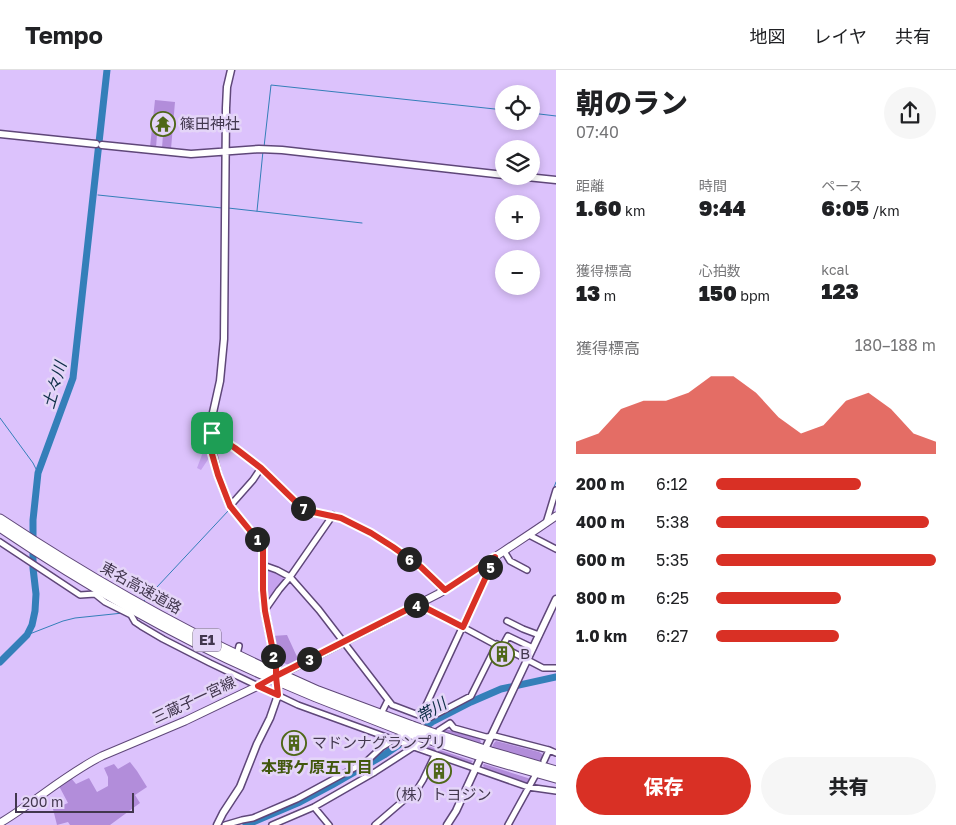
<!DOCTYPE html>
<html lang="ja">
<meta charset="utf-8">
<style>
body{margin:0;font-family:"Golos Text","Noto Sans JP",sans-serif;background:#f6f6f6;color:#202124;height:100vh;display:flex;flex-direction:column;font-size:19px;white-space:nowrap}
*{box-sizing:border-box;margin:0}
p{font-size:16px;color:#757577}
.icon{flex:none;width:28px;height:28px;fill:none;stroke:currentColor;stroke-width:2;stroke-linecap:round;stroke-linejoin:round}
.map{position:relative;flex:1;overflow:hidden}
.side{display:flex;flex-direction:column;background:#fff;width:400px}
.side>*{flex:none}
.buttons{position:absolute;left:495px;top:15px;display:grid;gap:10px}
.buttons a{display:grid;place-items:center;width:45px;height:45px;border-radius:50%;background:#fff;box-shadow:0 2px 8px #0003;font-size:25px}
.scale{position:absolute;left:15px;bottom:12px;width:119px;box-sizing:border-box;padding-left:5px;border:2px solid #42374e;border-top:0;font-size:14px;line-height:18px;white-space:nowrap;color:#42374e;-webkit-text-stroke:4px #e4d5f8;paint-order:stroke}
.pin{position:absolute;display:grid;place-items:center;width:42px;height:42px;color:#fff;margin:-21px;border-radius:10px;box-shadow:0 2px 8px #0006}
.km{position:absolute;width:25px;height:25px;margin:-12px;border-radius:50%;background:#222;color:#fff;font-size:14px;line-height:25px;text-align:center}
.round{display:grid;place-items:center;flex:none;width:52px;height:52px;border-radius:26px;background:#f6f6f6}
.overview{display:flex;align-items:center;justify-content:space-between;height:85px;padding:0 20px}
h1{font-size:28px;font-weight:800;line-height:38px}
.metrics{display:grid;grid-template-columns:repeat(3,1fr);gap:8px;height:85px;padding:5px 20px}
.metrics div{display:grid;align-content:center}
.metrics b{font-size:21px;font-weight:800}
.metrics small{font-size:14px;font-weight:400}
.metrics p{font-size:14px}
.chart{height:140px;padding:10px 20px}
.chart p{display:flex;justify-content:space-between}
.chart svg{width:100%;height:90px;margin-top:5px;fill:#d93025;opacity:.7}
.button{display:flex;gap:10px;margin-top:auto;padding:10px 20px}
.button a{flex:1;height:58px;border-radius:30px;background:#d93025;color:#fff;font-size:20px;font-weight:800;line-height:58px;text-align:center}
.button a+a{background:#f6f6f6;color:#202124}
ul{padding:0 20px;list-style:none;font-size:16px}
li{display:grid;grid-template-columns:80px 60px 1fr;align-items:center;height:38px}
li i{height:12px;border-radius:6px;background:#d93025}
header{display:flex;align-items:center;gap:30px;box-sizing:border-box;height:70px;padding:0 25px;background:#fff;border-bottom:1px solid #e0e0e0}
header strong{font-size:24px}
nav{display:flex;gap:28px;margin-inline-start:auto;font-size:18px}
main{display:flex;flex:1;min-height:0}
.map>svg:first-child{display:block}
.green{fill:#c6a2ee}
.forest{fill:#b28dda}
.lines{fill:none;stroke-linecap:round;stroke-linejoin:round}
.stream{stroke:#347fb9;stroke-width:1}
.river{stroke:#347fb9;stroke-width:7}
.minor-casing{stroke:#5f4779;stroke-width:8}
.tertiary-casing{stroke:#5f4779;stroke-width:9}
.secondary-casing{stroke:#5f4779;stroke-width:9}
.motorway-casing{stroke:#5f4779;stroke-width:11}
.minor{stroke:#fff;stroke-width:5}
.tertiary{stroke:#fff;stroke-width:6}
.secondary{stroke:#fff;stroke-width:7}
.motorway{stroke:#fff;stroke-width:9}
.motorway-bridge-casing{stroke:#5f4779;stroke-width:11;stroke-linecap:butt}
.motorway-bridge{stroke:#fff;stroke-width:9}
.route-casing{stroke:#fff;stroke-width:10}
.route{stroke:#d93025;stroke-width:6}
.labels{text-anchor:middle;stroke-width:5;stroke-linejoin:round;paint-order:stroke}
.shield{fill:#e4d5f8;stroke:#736681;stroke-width:1}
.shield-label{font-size:14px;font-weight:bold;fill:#42374e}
.poi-label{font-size:15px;fill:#42374e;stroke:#e4d5f8;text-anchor:start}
.street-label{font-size:15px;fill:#42374e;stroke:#e4d5f8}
.water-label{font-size:16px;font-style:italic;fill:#0e2e47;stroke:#e4d5f8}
.neighbourhood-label{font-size:16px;font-weight:bold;fill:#42580d;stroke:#e4d5f8}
</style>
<header>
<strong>Tempo</strong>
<nav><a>地図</a><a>レイヤ</a><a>共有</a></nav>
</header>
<main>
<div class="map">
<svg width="556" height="755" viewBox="0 0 556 755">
<rect width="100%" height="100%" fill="#dcc2fc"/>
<!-- green -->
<path class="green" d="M202,367H210L211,385L201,400L197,398L203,382L195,379L198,372H201Z
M266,499L285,507L286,508L272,527L265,525V500Z"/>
<!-- forest -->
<path class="forest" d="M155,30L175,32L171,79L162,78L164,51H158L156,78L150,77Z
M287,565L299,591L291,596L277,590L272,566Z
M445,659L479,668L481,672L479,675L439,662Z
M496,671L539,682L542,684V688L539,693L491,679L494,673Z
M422,674L473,691L470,694L426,680L422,676Z
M130,692L137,701L147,717L135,725L140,733L110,755H70L68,752L57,755L53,739L68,733L59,716L71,708L76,714L89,708L97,722L108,716V707L104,698L114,694L118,699Z
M484,694L531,709L528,713L485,700L483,695Z"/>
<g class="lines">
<!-- stream -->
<path class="stream" d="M531,43L556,46
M264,77L271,15L504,40
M98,125L222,138
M228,138L362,153
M257,141L263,81
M0,348L33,393L38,403
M553,420L556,412
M143,532L229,440
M27,565L63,551L75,548L123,543"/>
<!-- river -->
<path class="river" d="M0,592L27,565L32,555L35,541L36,524L33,498V450L38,403L73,308L107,0
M246,755L300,732L332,715L384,685L432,652L471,632L501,619L556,607"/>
<defs>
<path id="minor" d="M212,363L235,378L261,398L304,440L341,448L371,463L393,477L421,497L445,520
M230,436L253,410L261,398
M546,453L556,420
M529,465L556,479
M0,472L80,525L95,524L105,532L131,545L135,552L141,556L163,569L210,593L298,635L411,676L528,717L556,721
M504,481L510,491L527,500
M263,495L277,500L290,507L319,540L392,635L421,646L495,487
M418,534L433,541L496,575
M265,540L279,520L290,507L333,445
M507,551L523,559L539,565
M502,577L508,566L533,578
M238,580L239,576
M383,640L388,630
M421,646L429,648L471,626L497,574L543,598H556
M433,664L450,653L454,658L486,667L495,666L549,680L556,683
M544,691L549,680
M314,737L329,755
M225,755L242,750L253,748L297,729L367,691L382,677L395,669L408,663
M272,755L314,737L375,702L426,669
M375,755L418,718L423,710L435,685
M508,755L535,706"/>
<path id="tertiary" d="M0,64L96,74
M102,75L191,84L259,79L282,80L504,105
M517,106L556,110
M486,677L556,529
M217,755L223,743L240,717L257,674L270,648L278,625L276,596L265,541L263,520V478L261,474L230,436L218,405L213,384L211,375L212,347L220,311L224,269L226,38L227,17L231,0
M447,755L456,741L479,691"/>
<path id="secondary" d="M0,753C35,732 66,704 102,686L185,651L258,616L438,524C461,511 482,495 504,481C522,469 539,458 556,446"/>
<path id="motorway" d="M0,449C86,506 177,558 271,601
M0,457C84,514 173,565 266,606
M287,607L318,621L412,656
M283,613L316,627L408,663
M435,664L491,682L556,701
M428,669L496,691L556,708"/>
</defs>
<!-- minor casing -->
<use href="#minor" class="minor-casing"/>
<!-- tertiary casing -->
<use href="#tertiary" class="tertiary-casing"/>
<!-- secondary casing -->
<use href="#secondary" class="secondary-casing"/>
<!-- motorway casing -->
<use href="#motorway" class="motorway-casing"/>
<!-- minor -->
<use href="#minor" class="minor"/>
<!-- tertiary -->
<use href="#tertiary" class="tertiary"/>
<!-- secondary -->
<use href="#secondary" class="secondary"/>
<!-- motorway -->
<use href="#motorway" class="motorway"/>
<defs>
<path id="motorway-bridge" d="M271,601L287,607
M266,606L283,613
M412,656L435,664
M408,663L428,669"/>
</defs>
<!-- motorway-bridge casing -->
<use href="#motorway-bridge" class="motorway-bridge-casing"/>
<!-- motorway-bridge -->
<use href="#motorway-bridge" class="motorway-bridge"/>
</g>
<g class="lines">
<defs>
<path id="route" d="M212,363V384L218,405L230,436L261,474L263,478V520L265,541L276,596V606L258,616L278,625L276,606L418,534L463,557L495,487L445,520L421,497L393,477L371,463L341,448L304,440L261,398L235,378L212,363"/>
</defs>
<!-- route casing -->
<use href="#route" class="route-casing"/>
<!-- route -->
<use href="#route" class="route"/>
</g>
<!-- icons -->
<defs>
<symbol id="temple-ring" viewBox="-11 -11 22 22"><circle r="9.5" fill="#e4d5f8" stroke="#4f6718" stroke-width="1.5"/><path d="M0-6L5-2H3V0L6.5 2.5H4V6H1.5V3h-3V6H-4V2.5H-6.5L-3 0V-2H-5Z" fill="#4f6718"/></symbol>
<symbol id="building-ring" viewBox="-11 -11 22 22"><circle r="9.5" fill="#e4d5f8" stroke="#4f6718" stroke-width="1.5"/><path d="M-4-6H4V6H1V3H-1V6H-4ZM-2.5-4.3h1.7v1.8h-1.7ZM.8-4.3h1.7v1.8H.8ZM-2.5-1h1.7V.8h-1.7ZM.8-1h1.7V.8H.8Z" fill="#4f6718"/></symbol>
</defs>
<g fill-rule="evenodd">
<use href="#temple-ring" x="149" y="40" width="28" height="28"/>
<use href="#building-ring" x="488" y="570" width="28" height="28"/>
<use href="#building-ring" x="280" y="659" width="28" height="28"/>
<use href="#building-ring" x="425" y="687" width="28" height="28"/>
</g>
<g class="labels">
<!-- shield labels -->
<rect class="shield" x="193" y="558.5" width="28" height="23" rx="4"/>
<g class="shield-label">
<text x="207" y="575">E1</text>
</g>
<!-- poi labels -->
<g class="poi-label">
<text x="180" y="59">篠田神社</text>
<text x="520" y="589">B</text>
<text x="312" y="678">マドンナグランプリ</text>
<text x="439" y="730" text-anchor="middle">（株）トヨジン</text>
</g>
<!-- street labels -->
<g class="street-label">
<text transform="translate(141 518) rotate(29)" y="5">東名高速道路</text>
<text transform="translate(194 630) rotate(-25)" y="5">三蔵子一宮線</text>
</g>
<!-- water labels -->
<g class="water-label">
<text transform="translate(54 315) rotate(-74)" y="6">土々川</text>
<text transform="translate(431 640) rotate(-31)" y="6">帯川</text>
</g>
<!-- neighbourhood labels -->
<g class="neighbourhood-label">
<text x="317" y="703">本野ケ原五丁目</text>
</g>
</g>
</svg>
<div class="buttons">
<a><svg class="icon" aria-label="locate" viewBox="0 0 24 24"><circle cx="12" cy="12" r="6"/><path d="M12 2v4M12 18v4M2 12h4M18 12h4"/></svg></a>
<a><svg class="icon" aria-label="layers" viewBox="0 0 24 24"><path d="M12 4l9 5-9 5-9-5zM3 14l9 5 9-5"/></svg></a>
<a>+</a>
<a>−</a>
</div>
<div class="scale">200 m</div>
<div class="pin" style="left:212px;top:363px;background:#1e9e55"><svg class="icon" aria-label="arrive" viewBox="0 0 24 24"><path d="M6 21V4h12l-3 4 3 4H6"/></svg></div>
<b class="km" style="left:257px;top:469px">1</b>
<b class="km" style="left:273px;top:586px">2</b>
<b class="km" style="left:309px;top:589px">3</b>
<b class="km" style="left:416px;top:535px">4</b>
<b class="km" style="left:490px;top:497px">5</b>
<b class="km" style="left:409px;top:489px">6</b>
<b class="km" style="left:303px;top:438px">7</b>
</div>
<section class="side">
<div class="overview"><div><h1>朝のラン</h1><p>07:40</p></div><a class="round"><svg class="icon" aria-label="share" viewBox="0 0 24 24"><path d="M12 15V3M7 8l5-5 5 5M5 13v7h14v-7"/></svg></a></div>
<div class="metrics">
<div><p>距離</p><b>1.60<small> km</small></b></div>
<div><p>時間</p><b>9:44</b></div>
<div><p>ペース</p><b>6:05<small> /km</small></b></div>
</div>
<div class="metrics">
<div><p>獲得標高</p><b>13<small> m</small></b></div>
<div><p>心拍数</p><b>150<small> bpm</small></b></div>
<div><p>kcal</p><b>123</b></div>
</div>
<div class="chart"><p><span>獲得標高</span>180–188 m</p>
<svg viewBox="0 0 160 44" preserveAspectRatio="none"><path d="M0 44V38L10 34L20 22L30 18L40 18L50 14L60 6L70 6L80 14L90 26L100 34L110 30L120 18L130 14L140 22L150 34L160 38V44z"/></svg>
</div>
<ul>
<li><b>200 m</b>6:12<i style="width:66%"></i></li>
<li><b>400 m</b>5:38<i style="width:97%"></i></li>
<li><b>600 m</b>5:35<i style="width:100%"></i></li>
<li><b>800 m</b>6:25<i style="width:57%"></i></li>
<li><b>1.0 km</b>6:27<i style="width:56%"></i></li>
</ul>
<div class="button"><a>保存</a><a>共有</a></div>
</section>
</main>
